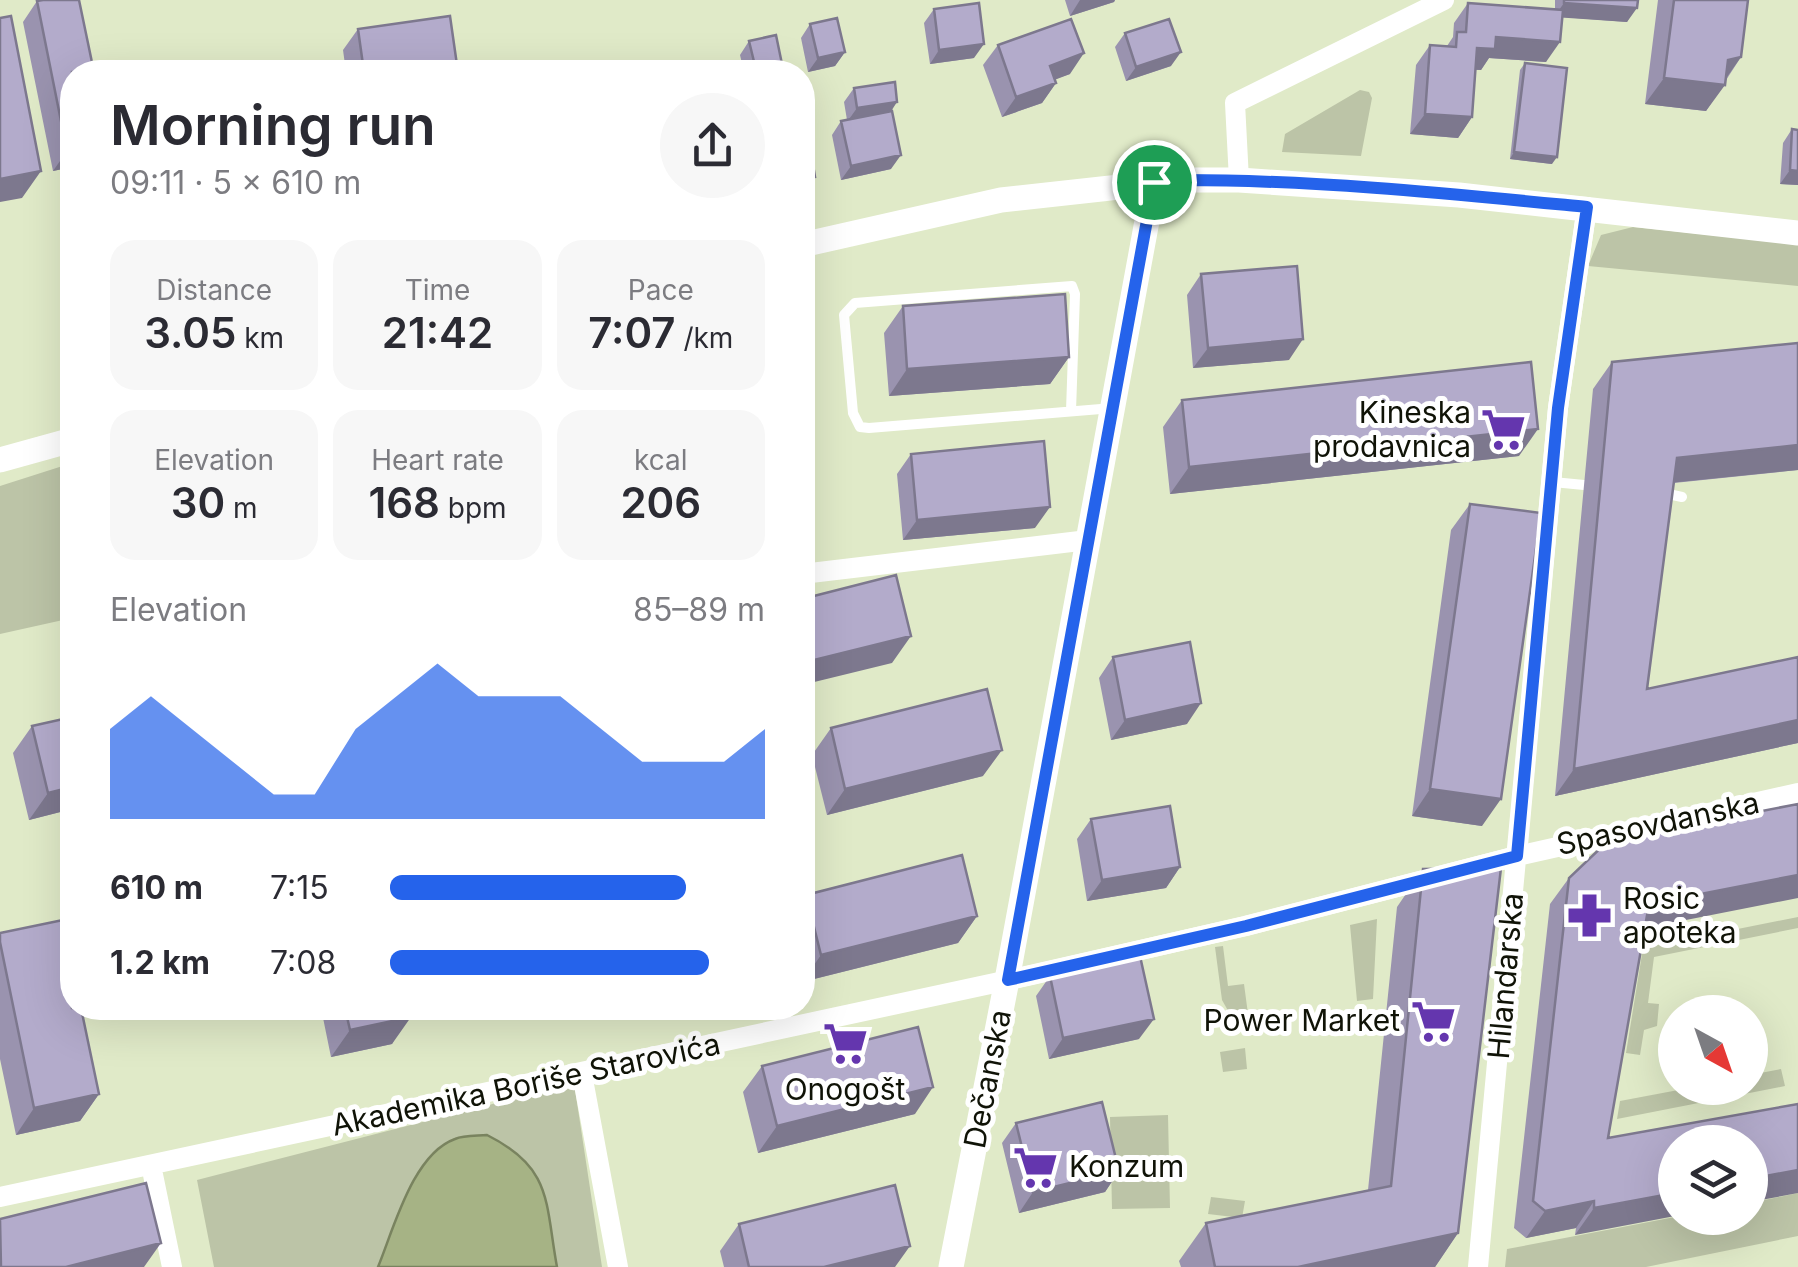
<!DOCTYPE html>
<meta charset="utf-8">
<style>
body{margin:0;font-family:Inter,sans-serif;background:#f7f7f7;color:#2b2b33;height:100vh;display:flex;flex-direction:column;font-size:38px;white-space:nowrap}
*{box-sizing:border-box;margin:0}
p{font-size:32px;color:#7c7c81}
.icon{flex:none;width:55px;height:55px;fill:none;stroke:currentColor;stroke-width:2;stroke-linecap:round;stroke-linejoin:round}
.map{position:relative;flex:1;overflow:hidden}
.side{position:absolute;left:60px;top:60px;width:755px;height:960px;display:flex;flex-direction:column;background:#fff;border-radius:40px;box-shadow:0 10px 40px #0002}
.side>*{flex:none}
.needle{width:65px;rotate:140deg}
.fabs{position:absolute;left:1658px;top:995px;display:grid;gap:20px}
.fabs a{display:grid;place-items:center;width:110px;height:110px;border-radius:50%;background:#fff;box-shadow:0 10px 40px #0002;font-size:50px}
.pin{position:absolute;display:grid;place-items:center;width:85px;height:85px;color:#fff;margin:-42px;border:5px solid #fff;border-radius:50%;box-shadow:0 2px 10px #0007}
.round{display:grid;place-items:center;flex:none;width:105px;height:105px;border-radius:52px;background:#f7f7f7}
.head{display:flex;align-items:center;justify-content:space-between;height:170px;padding:0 50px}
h1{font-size:55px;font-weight:600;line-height:75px}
.figures{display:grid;grid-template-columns:repeat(3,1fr);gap:15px;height:170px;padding:10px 50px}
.figures div{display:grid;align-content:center;border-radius:25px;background:#f7f7f7;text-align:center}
.figures b{font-size:42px;font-weight:600}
.figures small{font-size:28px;font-weight:400}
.figures p{font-size:28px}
.chart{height:280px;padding:20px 50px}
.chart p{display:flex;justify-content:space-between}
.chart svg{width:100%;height:180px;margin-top:10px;fill:#2563eb;opacity:.7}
ul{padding:0 50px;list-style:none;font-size:32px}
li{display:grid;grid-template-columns:160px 120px 1fr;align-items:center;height:75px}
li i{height:25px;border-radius:12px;background:#2563eb}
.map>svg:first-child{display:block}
.green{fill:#bcc4a7}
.water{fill:#a6b385;stroke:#79835f;stroke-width:2.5}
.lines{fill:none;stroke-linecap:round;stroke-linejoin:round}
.service{stroke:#fff;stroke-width:10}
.minor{stroke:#fff;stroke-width:20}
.tertiary{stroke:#fff;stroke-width:25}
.wall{fill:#9a93af}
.shaded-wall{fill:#7d788e}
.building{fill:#b3abcb;stroke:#7d788e;stroke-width:2.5}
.route-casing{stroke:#fff;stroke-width:20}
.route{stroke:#2563eb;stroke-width:12}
.labels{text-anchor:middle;stroke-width:10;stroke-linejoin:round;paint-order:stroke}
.poi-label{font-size:30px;fill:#101307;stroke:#fff;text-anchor:end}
.street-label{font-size:30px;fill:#101307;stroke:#fff}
</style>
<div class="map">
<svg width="1798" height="1267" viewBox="0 0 1798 1267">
<rect width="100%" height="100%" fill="#e0eac8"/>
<!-- green -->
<path class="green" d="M1360,90L1369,92L1372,98L1361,156L1282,152L1285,134Z
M1633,227L1798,244V286L1588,266L1601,235Z
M72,463V618L0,634V486Z
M1798,917V928L1654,957L1648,1003L1659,1004L1657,1026L1644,1030L1640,1055L1626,1053L1643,948Z
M1377,919L1373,999L1357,1001L1350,925Z
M1223,946L1228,986L1244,984L1248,1014L1231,1016L1222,1000L1215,947Z
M1245,1048L1247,1069L1223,1072L1220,1052Z
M1781,1069L1785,1086L1617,1119L1620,1101L1689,1088H1750V1075Z
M574,1083L602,1267H214L197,1180Z
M1168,1115L1170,1208L1112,1209L1110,1117Z
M1798,1193V1236L1646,1267H1505L1507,1249L1675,1217L1750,1218V1203Z
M1211,1197L1245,1201L1242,1218L1208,1214Z"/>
<!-- water -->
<path class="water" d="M487,1135C553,1168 545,1202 557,1267H378C394,1228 413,1154 455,1139C464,1135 477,1136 487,1135Z"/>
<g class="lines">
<!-- service -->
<path class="service" d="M1071,411L1075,294L1072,286L855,303L844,315L853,413L860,427L869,428L1113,408
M1553,482L1584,485
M1659,492L1682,497"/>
<!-- minor -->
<path class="minor" d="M1239,180L1235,103L1444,0
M802,574L1088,540
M582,1074L618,1267
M151,1165L172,1267
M0,1197L1032,975L1245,926L1517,856L1798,793
M1478,1267L1558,408L1587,207"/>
<!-- tertiary -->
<path class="tertiary" d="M802,245L1001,200L1183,180H1239L1459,195L1798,233
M0,460L72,440
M951,1267L1007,980L1154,183"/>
</g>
<!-- wall -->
<path class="wall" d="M1065,0H1115L1114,2L1070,16Z
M1555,0H1638L1627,22L1562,17L1546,62L1489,58L1481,70H1476L1472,117L1458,138L1410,134L1416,65L1430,45L1447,46L1453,37L1454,23L1468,3L1555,9Z
M1658,0H1748L1741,57L1706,111L1645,104Z
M37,1L72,72V167L53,171L23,22Z
M934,9L974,58L930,64L924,23Z
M810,24L845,52L835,66L808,72L801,38Z
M358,29L458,72H346L343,50Z
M1125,33L1171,66L1126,81L1115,47Z
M749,41L776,72H744L740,55Z
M998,45L1070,74L1055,79L1056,83L1042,103L1002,117L983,65Z
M1525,63L1552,164L1510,159L1520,70Z
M854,88L891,111V169L841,180L832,135L841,121L847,120L844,102Z
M1792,129L1798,185L1780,184L1783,143Z
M1201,274L1289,360L1193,368L1187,295Z
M903,306L1069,357L1050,384L889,396L884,333Z
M1798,343V470L1674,483L1647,689L1798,657V743L1555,796L1593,389L1612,362Z
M1182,400L1519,456L1170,494L1163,427Z
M911,454L1035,528L903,540L897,474Z
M1470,504L1482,826L1412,816L1451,530Z
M1113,657L1187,724L1111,740L1099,678Z
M32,726L72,809L29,820L13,753Z
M831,728L983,776L827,815L812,755Z
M1091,819L1180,867L1166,888L1087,901L1077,839Z
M1423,869L1458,1233L1435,1267H1181L1179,1261L1206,1223L1368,1190L1397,907Z
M1569,878L1645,928L1608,1138L1798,1104L1575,1235L1576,1228L1526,1238L1514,1228L1550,904Z
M806,895L977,916L958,943L802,982V899Z
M0,933L99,1094L80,1121L16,1135L0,1059Z
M1050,976L1139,1039L1049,1059L1036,996Z
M321,1008H409L392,1044L331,1057Z
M762,1066L915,1114L758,1153L743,1092Z
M1016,1123L1119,1171L1105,1192L1019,1213L1002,1143Z
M739,1224L895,1267H724L720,1251Z"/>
<!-- shaded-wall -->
<path class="shaded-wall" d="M1080,0H1115L1114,2L1070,16Z
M1564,3L1637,8L1627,22L1554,17Z
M1496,37L1560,42L1546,62L1489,58L1481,70L1463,69L1477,48Z
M984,44L974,58L930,64L939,50Z
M845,52L835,66L808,72L818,58Z
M1181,52L1171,66L1126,81L1136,67Z
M1084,53L1070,74L1036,87L1050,66Z
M1741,57L1722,84L1725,85L1706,111L1645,104L1664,78Z
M782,64L776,72H754L756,70Z
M1056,83L1042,103L1002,117L1016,97Z
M897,102L888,116L847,122L857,108Z
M1425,114L1472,117L1458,138L1410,134Z
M72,150V167L53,171L67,151Z
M1514,152L1557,157L1552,164L1510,159Z
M901,155L891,169L841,180L851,166Z
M1790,170L1798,171V185L1780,184Z
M41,171L22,198L0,202V179Z
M815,177L806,191H802V179Z
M1303,339L1289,360L1193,368L1208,348Z
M1069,357L1050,384L889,396L907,369Z
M1538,429L1519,456L1170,494L1189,467Z
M1798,445V470L1659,484L1677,458Z
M1050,507L1035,528L903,540L917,520Z
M911,636L892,663L802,685V663Z
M1201,703L1187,724L1111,740L1125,720Z
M1798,720V743L1555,796L1574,769Z
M1002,750L983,776L827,815L845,789Z
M72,787V809L29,820L48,793Z
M1430,789L1501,799L1482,826L1412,816Z
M1180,867L1166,888L1087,901L1102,880Z
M1798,875V898L1630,931L1649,904Z
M977,916L958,943L802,982L821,955Z
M504,1008H530L500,1014Z
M411,1017L392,1044L331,1057L350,1030Z
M1154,1019L1139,1039L1049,1059L1063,1038Z
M933,1087L915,1114L758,1153L777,1126Z
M99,1094L80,1121L16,1135L34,1108Z
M1798,1170V1193L1750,1202V1179Z
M1119,1171L1105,1192L1019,1213L1033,1192Z
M1675,1193V1216L1575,1235L1594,1208Z
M1594,1201L1576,1228L1526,1238L1545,1211Z
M1458,1233L1435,1267H1298Z
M161,1243L144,1267H66Z
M910,1246L895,1267H824Z"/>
<!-- building -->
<path class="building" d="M43,0H79L94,72H72V150L67,151L37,1Z
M1564,0H1638L1637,8L1564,3Z
M1674,0H1748L1741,57L1728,60L1725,85L1664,78Z
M979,3L984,44L939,50L934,9Z
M1468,3L1563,10L1560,42L1496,37L1495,49L1477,48L1472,117L1425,114L1430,45L1456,47L1457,32H1466Z
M11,16L41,171L0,179V18Z
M450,16L458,72H364L358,29Z
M837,18L845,52L818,58L810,24Z
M1071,19L1084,53L1050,66L1056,83L1016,97L998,45Z
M1169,19L1181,52L1136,67L1125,33Z
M776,35L782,64L756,70L749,41Z
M1525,63L1567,68L1557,157L1514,152Z
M895,82L897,102L857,108L854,88Z
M892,111L901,155L851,166L841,121Z
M1792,129L1798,130V171L1790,170Z
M809,140L815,177L802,179V141Z
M1297,266L1303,339L1208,348L1201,274Z
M1065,294L1069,357L907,369L903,306Z
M1798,343V445L1677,458L1647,689L1798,657V720L1574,769L1612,362Z
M1531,362L1538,429L1189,467L1182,400Z
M1044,441L1050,507L917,520L911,454Z
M1470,504L1541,513L1501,799L1430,789Z
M896,575L911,636L802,663V599Z
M1190,642L1201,703L1125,720L1113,657Z
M987,689L1002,750L845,789L831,728Z
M72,717V787L48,793L32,726Z
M1798,804V875L1649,904L1608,1138L1798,1104V1170L1750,1179V1142H1675V1193L1594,1208V1201L1545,1211L1533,1201L1569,878L1608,841Z
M1170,806L1180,867L1102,880L1091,819Z
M962,855L977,916L821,955L806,895Z
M1501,868L1458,1233L1298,1267H1215L1206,1223L1391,1186L1423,869Z
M63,920L72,967V1008H81L99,1094L34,1108L0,942V933Z
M1140,956L1154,1019L1063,1038L1050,976Z
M345,1008H409L411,1017L350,1030Z
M918,1027L933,1087L777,1126L762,1066Z
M1102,1102L1119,1171L1033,1192L1016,1123Z
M146,1183L161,1243L66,1267H1L0,1219Z
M895,1185L910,1246L824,1267H749L739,1224Z"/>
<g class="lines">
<defs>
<path id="route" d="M1183,180C1317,180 1453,194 1587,207L1558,408L1517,856L1246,926L1008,980L1154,182Z"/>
</defs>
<!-- route casing -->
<use href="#route" class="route-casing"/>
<!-- route -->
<use href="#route" class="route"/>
</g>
<!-- icons -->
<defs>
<symbol id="supermarket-bare" viewBox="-9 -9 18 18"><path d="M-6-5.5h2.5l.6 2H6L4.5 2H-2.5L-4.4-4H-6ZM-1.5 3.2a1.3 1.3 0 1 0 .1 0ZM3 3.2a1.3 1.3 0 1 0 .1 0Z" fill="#6436ae" stroke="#fff" stroke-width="2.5" paint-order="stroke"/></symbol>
<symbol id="pharmacy-bare" viewBox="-9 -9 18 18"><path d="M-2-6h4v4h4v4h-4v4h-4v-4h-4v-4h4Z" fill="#6436ae" stroke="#fff" stroke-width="2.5" paint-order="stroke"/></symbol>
</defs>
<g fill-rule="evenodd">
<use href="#supermarket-bare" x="1472" y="398" width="63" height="63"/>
<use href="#pharmacy-bare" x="1558" y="884" width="63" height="63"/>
<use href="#supermarket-bare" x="1402" y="990" width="63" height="63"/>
<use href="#supermarket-bare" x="814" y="1012" width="63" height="63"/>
<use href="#supermarket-bare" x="1004" y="1136" width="63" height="63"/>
</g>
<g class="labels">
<!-- poi labels -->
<g class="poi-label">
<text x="1471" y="423">Kineska<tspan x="1471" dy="34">prodavnica</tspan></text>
<text x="1623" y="909" text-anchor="start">Rosic<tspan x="1623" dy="34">apoteka</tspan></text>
<text x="1400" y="1031">Power Market</text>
<text x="845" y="1100" text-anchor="middle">Onogošt</text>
<text x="1069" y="1177" text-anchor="start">Konzum</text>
</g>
<!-- street labels -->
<g class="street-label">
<text transform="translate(1658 824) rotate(-12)" y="10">Spasovdanska</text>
<text transform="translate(1506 976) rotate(-85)" y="10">Hilandarska</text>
<text transform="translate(988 1079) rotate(-79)" y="10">Dečanska</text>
<text transform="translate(526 1085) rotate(-12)" y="10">Akademika Boriše Starovića</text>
</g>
</g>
</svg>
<div class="fabs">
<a><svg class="needle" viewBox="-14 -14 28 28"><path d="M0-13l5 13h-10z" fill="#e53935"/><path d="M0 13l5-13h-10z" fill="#7c7c81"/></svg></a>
<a><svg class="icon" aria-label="layers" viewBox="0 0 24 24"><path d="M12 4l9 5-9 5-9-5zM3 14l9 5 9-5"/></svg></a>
</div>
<div class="pin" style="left:1154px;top:182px;background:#1e9e55"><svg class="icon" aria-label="arrive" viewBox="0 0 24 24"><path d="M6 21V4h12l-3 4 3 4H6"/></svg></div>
<section class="side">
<div class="head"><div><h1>Morning run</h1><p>09:11 · 5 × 610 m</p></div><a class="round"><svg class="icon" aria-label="share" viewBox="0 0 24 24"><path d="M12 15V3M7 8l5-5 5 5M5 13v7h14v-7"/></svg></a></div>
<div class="figures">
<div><p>Distance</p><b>3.05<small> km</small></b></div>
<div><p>Time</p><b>21:42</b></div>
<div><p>Pace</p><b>7:07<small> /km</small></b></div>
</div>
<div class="figures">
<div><p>Elevation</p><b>30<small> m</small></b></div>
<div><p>Heart rate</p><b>168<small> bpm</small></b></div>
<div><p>kcal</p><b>206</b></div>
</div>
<div class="chart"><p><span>Elevation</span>85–89 m</p>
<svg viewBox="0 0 160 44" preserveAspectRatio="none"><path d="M0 44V22L10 14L20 22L30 30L40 38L50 38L60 22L70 14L80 6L90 14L100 14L110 14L120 22L130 30L140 30L150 30L160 22V44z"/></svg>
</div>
<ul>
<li><b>610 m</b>7:15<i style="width:79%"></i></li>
<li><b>1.2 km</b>7:08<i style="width:85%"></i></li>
</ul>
</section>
</div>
